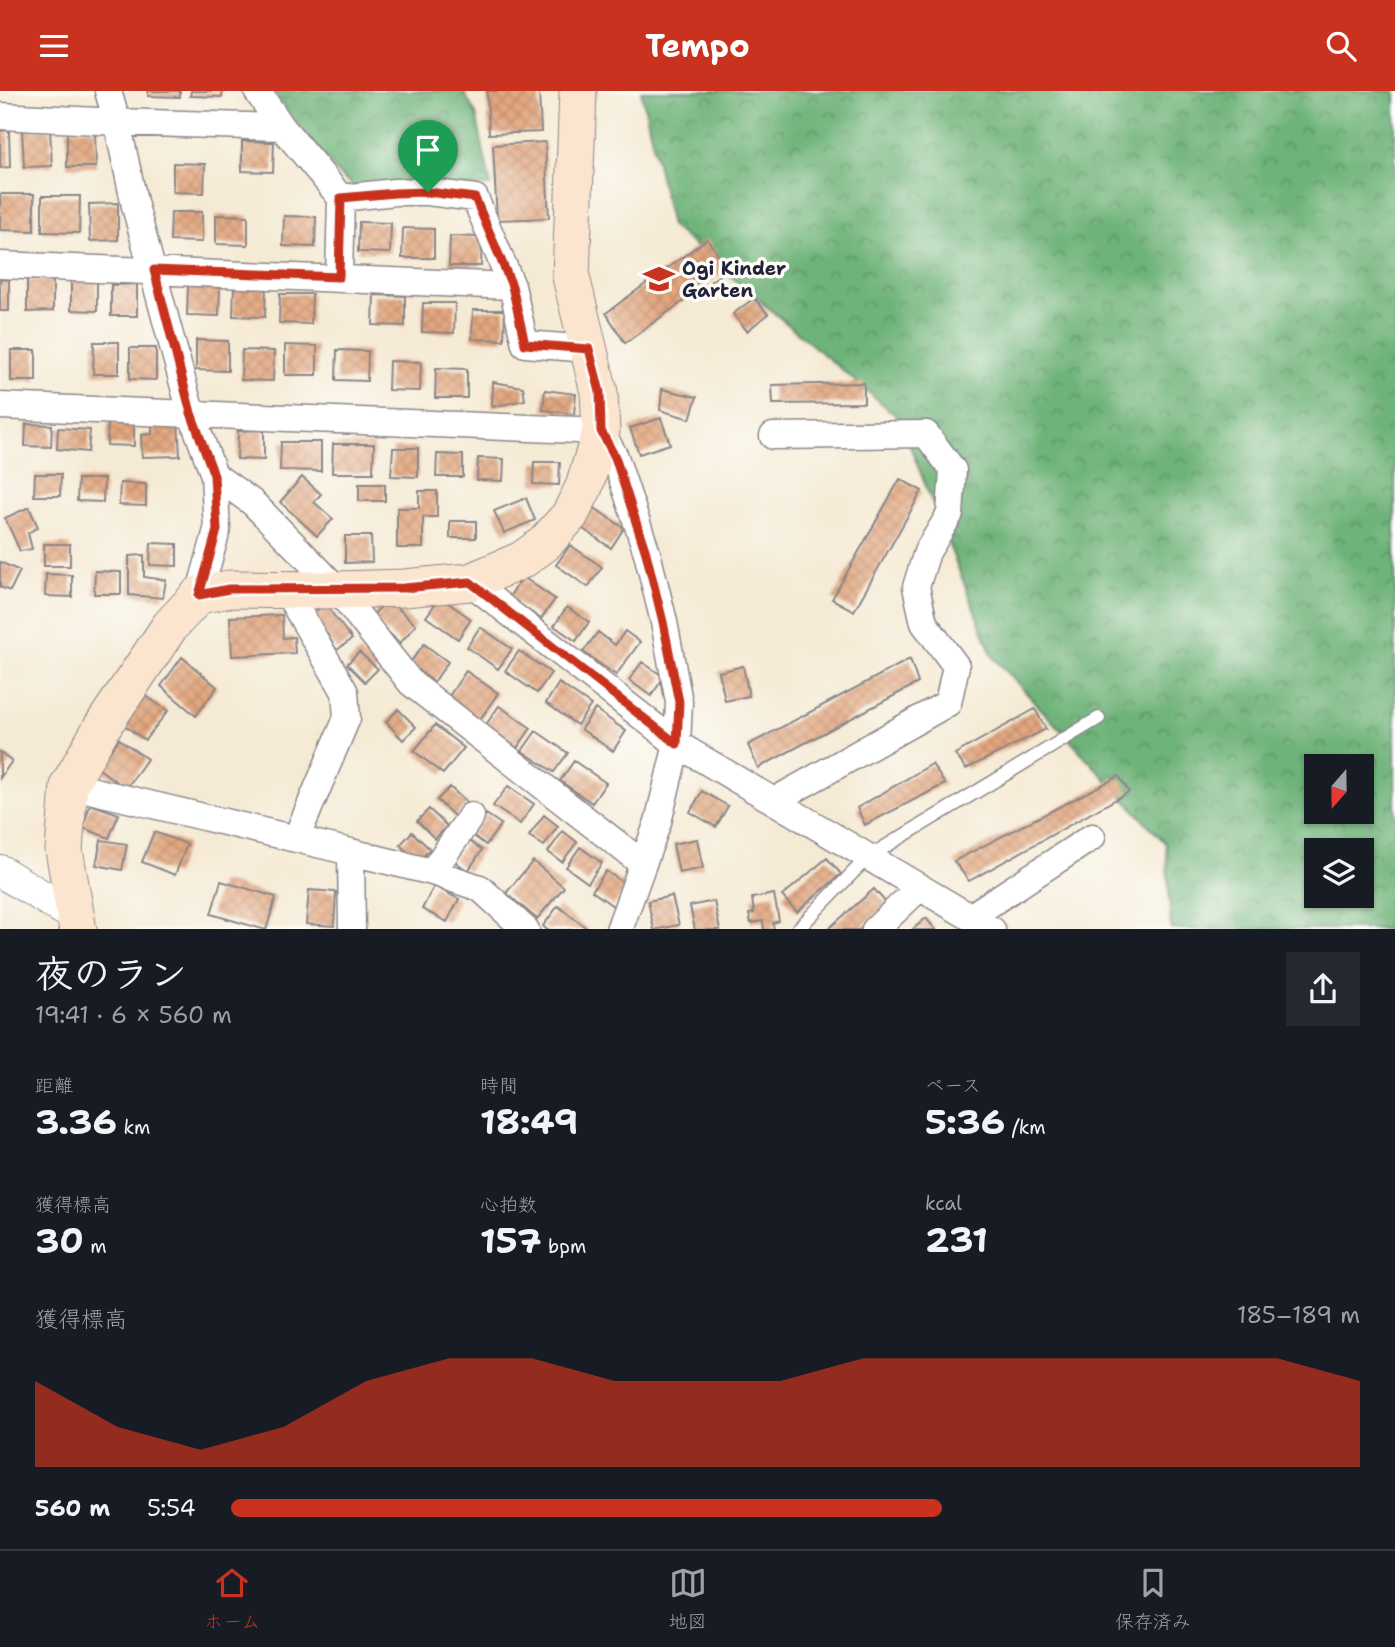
<!DOCTYPE html>
<html lang="ja">
<meta charset="utf-8">
<style>
body{margin:0;font-family:"Shantell Sans","Klee One",sans-serif;background:#242831;color:#f1f3f6;height:100vh;display:flex;flex-direction:column;font-size:26px;white-space:nowrap}
*{box-sizing:border-box;margin:0}
p{font-size:23px;color:#9ea1a6}
.icon{flex:none;width:38px;height:38px;fill:none;stroke:currentColor;stroke-width:2;stroke-linecap:round;stroke-linejoin:round}
.map{position:relative;height:838px;overflow:hidden}
.sheet{display:flex;flex-direction:column;background:#171b24;flex:1}
.sheet>*{flex:none}
.needle{width:46px;rotate:200deg}
.controls{position:absolute;left:1304px;top:663px;display:grid;gap:14px}
.controls a{display:grid;place-items:center;width:70px;height:70px;border-radius:0px;background:#171b24;box-shadow:0 2px 5px #0004;font-size:35px}
.pin{position:absolute;display:grid;place-items:center;width:60px;height:60px;color:#fff;margin:-72px -30px;border-radius:50% 50% 50% 0;rotate:-45deg;box-shadow:0 0 7px #0007}
.pin .icon{rotate:45deg}
.round{display:grid;place-items:center;flex:none;width:74px;height:74px;border-radius:0px;background:#242831}
.summary{display:flex;align-items:center;justify-content:space-between;height:119px;padding:0 35px}
h1{font-size:38px;font-weight:700;line-height:52px}
.stats{display:grid;grid-template-columns:repeat(3,1fr);gap:10px;height:119px;padding:7px 35px}
.stats div{display:grid;align-content:center}
.stats b{font-size:35px;font-weight:700}
.stats small{font-size:19px;font-weight:400}
.stats p{font-size:19px}
.chart{height:196px;padding:14px 35px}
.chart p{display:flex;justify-content:space-between}
.chart svg{width:100%;height:126px;margin-top:7px;fill:#c8321e;opacity:.7}
ul{padding:0 35px;list-style:none;font-size:23px}
li{display:grid;grid-template-columns:112px 84px 1fr;align-items:center;height:52px}
li i{height:18px;border-radius:9px;background:#c8321e}
header{display:flex;justify-content:space-between;align-items:center;height:91px;padding:0 35px;background:#c8321e;color:#fff;font-size:32px;font-weight:700}
.menu{display:flex;justify-content:space-around;align-items:center;height:98px;border-top:2px solid #363941;background:#171b24;font-size:19px;color:#9ea1a6}
.menu a{display:grid;justify-items:center;gap:4px}
.menu .active{color:#c8321e}
.map>svg:first-child{display:block}
.forest{fill:url(#forest-crowns);stroke:#486a5a;stroke-width:2;fill-rule:evenodd}
.building{fill:url(#building-cross-hatch)}
.lines{fill:none;stroke-linecap:round;stroke-linejoin:round}
.service-casing{stroke:#8c8688;stroke-width:15}
.minor-casing{stroke:#8c8688;stroke-width:29}
.tertiary-casing{stroke:#8c8688;stroke-width:34}
.secondary-casing{stroke:#8c8688;stroke-width:39}
.service{stroke:#fff;stroke-width:12}
.minor{stroke:#fff;stroke-width:26}
.tertiary{stroke:#fff;stroke-width:32}
.secondary{stroke:#fce5cf;stroke-width:37}
.route-casing{stroke:#fff;stroke-width:14}
.route{stroke:#c8321e;stroke-width:9}
.labels{text-anchor:middle;stroke-width:7;stroke-linejoin:round;paint-order:stroke}
.poi-label{font-size:19px;font-weight:bold;fill:#22223b;stroke:#fdfcf7;text-anchor:start}
</style>
<header><svg class="icon" aria-label="menu" viewBox="0 0 24 24"><path d="M4 6h16M4 12h16M4 18h16"/></svg>Tempo<svg class="icon" aria-label="search" viewBox="0 0 24 24"><circle cx="10" cy="10" r="6"/><path d="M15 15l6 6"/></svg></header>
<div class="map">
<svg width="1395" height="839" viewBox="0 0 1395 839">
<defs>
<pattern id="forest-crowns" width="20" height="18" patternUnits="userSpaceOnUse" patternTransform="scale(1.75)"><rect width="20" height="18" fill="#6eb379"/><path d="M2 6a3 3 0 1 1 6 0M12 15a3 3 0 1 1 6 0" fill="none" stroke="#5a9164"/></pattern>
<pattern id="building-cross-hatch" width="8" height="8" patternUnits="userSpaceOnUse" patternTransform="scale(1.75)"><rect width="8" height="8" fill="#e2a77f"/><path d="M0 0l8 8M0 8l8-8" fill="none" stroke="#c28f6f"/></pattern>
</defs>
<rect width="100%" height="100%" fill="#fdfcf7"/>
<filter id="ink" filterUnits="userSpaceOnUse"><feTurbulence type="fractalNoise" baseFrequency=".0143" numOctaves="2"/><feDisplacementMap in="SourceGraphic" scale="14" xChannelSelector="R" yChannelSelector="G"/><feConvolveMatrix kernelMatrix="1 2 1 2 8 2 1 2 1" color-interpolation-filters="sRGB"/></filter>
<filter id="wash" filterUnits="userSpaceOnUse"><feTurbulence type="fractalNoise" baseFrequency=".00686" numOctaves="4" result="noise"/><feDisplacementMap in="SourceGraphic" scale="28" xChannelSelector="R" yChannelSelector="G"/><feGaussianBlur stdDeviation="1.57" result="paint"/><feColorMatrix in="noise" values="0 0 0 0 0 0 0 0 0 0 0 0 0 0 0 0 0 1.4 0 .05"/><feComposite in="paint" operator="in"/></filter>
<g filter="url(#wash)">
<rect width="100%" height="100%" fill="#f5ead4"/>
<!-- forest -->
<path class="forest" d="M272,0H463L476,23L491,95L357,98L340,85Z
M641,0H1395V838H1171L1166,753L993,566L899,327L671,135ZM1316,676H1362V721H1316ZM1316,760H1362V805H1316Z"/>
<g id="blocks">
<!-- building -->
<path class="building" d="M148,0H180V6L148,5Z
M191,0H222V6L190,5Z
M487,0H539L541,41L489,43Z
M50,38L52,75L24,76L22,39Z
M95,38L96,76H67V39Z
M9,39L10,76L0,77V40Z
M242,50L274,51L273,81L242,80Z
M545,51L549,127L497,129L493,54Z
M173,72L205,73L204,102L173,101Z
M0,103H34V140L0,139Z
M42,105H80L79,142L42,141Z
M118,112V149L90,150L89,113Z
M171,121H202V151L170,150Z
M216,124L248,125V154L216,153Z
M284,125L316,126L315,156L283,155Z
M359,131L391,132L390,162L358,161Z
M403,137L434,138V167H402Z
M450,145L482,146L481,175H449Z
M707,148L728,178L625,252L606,222Z
M0,188L9,189V220H0Z
M71,188H97V220L71,219Z
M27,189H53V220L27,221Z
M137,193V225H111V194Z
M188,195H220L219,225L187,224Z
M234,195L266,196L265,226L233,225Z
M280,203H312L311,233L279,232Z
M374,204L405,205V235L373,234Z
M754,207L768,223L747,240L733,223Z
M423,212H455L454,242L422,241Z
M473,219H505L504,249L472,248Z
M196,249L228,250V280L196,279Z
M94,251H119V283H93Z
M285,254L317,255V284H285Z
M130,257H156V289L130,288Z
M11,259H36V290H11Z
M242,259L274,260L273,290L241,289Z
M337,259L368,260L367,290L336,289Z
M389,270L421,271L420,300L388,299Z
M436,277L467,278V307H435Z
M493,291L523,296L525,309L492,316Z
M864,292V312L773,313L772,294Z
M662,298L697,306L690,328L660,319Z
M545,299L576,303L574,323L543,319Z
M661,327L670,353L639,363L630,337Z
M178,330L180,365L142,366L141,344L152,343V331Z
M108,332L134,333V355L107,354Z
M26,333L52,334L51,356L25,355Z
M58,337L90,339L88,361L57,358Z
M264,339V369L237,368L238,340Z
M281,351H321V380L280,379Z
M333,353H374L373,382H332Z
M393,357H418V386L391,385Z
M437,363L463,364V386H436Z
M478,367L504,368L503,390L477,389Z
M534,371H560L559,394L533,393Z
M35,383H61L60,405H34Z
M302,386L321,403L314,411L333,428L317,445L280,411Z
M78,388H104L103,411L77,410Z
M900,388L922,400L854,520L832,508Z
M120,392L146,393V415L119,414Z
M359,393H385V410H359Z
M419,400H437V426H423V457H397V417H419Z
M526,407L535,429L504,442L494,420Z
M29,416L38,436L28,442L32,458L20,460L5,427Z
M593,416L624,437L611,457L579,435Z
M450,430H476V447H450Z
M345,445H371L372,471L345,472Z
M151,452L177,453V475L150,474Z
M44,453H70V475H44Z
M570,454L602,476L588,496L556,474Z
M144,464V486L166,489L163,507L129,504V465Z
M0,471L20,480L10,500L0,496Z
M95,480L121,481V503H94Z
M46,483L72,484V506L45,505Z
M523,486L555,508L541,528L509,506Z
M440,506L471,528L458,548L426,526Z
M388,508L416,534L400,552L371,526Z
M325,513L352,548L337,559L309,525Z
M567,516L589,531L576,550L554,535Z
M282,524L283,547L294,546L295,562L232,565L230,526Z
M480,536L512,558L498,578L467,556Z
M625,540L640,551L616,584L583,561L598,541L615,554Z
M424,553L448,571L434,591L409,573Z
M519,560L551,582L537,602L505,580Z
M359,561L378,578L365,591L347,573Z
M182,566L217,596L196,625L161,595Z
M910,568L918,592L758,677L748,654Z
M642,571L664,586L651,605L629,589Z
M743,575L749,605L725,610L719,581Z
M466,580L498,602L479,630L447,608Z
M559,592L591,614L577,634L546,612Z
M146,605L168,620L145,649L124,634Z
M499,615L531,637L517,657L485,635Z
M398,618L416,636L403,649L386,631Z
M595,618L626,640L613,660L581,638Z
M1035,618L1046,638L966,678L955,663Z
M435,634L464,657L443,683L414,660Z
M536,640L568,662L554,681L522,660Z
M119,648L147,668L126,698L98,677Z
M0,661L12,670L0,687Z
M574,670L606,692L592,712L560,690Z
M932,673L945,693L865,734L857,717Z
M1119,685L1129,701L969,790L954,770Z
M508,695L534,713L520,733L493,715Z
M450,696L468,713L455,726L437,709Z
M702,700L728,715L716,736L690,721Z
M90,713L119,723L109,747L83,737Z
M429,718L447,735L435,748L417,730Z
M486,723L501,733L486,754L471,743Z
M544,724L558,735L544,755L529,745Z
M563,740L577,751L562,771L548,761Z
M154,741L187,753L175,784L142,771Z
M412,741L430,758L418,771L400,754Z
M697,748L703,777L679,782L673,753Z
M101,749L127,753L122,779L96,774Z
M468,749L482,759L468,780L453,769Z
M580,756L602,772L588,792L566,776Z
M827,767L841,783L797,821L782,805Z
M533,770L564,796L537,828L506,802Z
M606,780L628,795L613,815L592,800Z
M221,790L276,806L266,839L211,823Z
M434,795L459,808L447,831L422,818Z
M874,798L887,813L859,839H827Z
M309,799L336,801L334,835L306,833Z
M774,803L779,830L773,832L774,839H764L763,830L751,832L749,823L754,822L752,807Z
M672,805L679,834L654,839L648,810Z
M714,810L720,839H695L690,815Z
M558,815L589,839H547L543,835Z
M926,827L936,839H912Z"/>
</g>
</g>
<g filter="url(#ink)">
<use href="#blocks" fill-opacity="0" stroke="#8c8688" stroke-width="2"/>
<g class="lines">
<defs>
<path id="service" d="M797,839L868,766L1099,627"/>
<path id="minor" d="M108,0L117,31L135,115L191,322L214,384L217,439L199,504
M257,0L282,36
M0,25L117,31L282,36L341,107L339,186
M341,107L395,101H428L475,107L512,195
M0,174L512,195L525,253L589,258
M0,315L601,340L615,366L647,462L664,531L679,611L677,653L658,731L619,839
M773,345L926,343L953,379L950,423L927,461L916,496L924,532L956,575L948,612L774,710
M214,384L253,412L338,499L411,592L643,773
M470,491L677,653L992,839
M286,499L345,601L347,627L296,748
M69,694L351,761L352,839
M351,761L432,781L480,797L526,839
M432,781L471,725
M970,826L1092,746
M875,839L920,796"/>
<path id="tertiary" d="M0,780L75,825"/>
<path id="secondary" d="M78,839L64,759L69,694L102,636L170,535L199,504L229,498L338,499L404,497L470,491L522,469L544,453L570,424L584,396L601,340L599,301L571,186L578,0"/>
</defs>
<!-- service casing -->
<use href="#service" class="service-casing"/>
<!-- minor casing -->
<use href="#minor" class="minor-casing"/>
<!-- tertiary casing -->
<use href="#tertiary" class="tertiary-casing"/>
<!-- secondary casing -->
<use href="#secondary" class="secondary-casing"/>
<!-- service -->
<use href="#service" class="service"/>
<!-- minor -->
<use href="#minor" class="minor"/>
<!-- tertiary -->
<use href="#tertiary" class="tertiary"/>
<!-- secondary -->
<use href="#secondary" class="secondary"/>
</g>
</g>
<g class="lines" filter="url(#ink)">
<defs>
<path id="route" d="M428,101L475,107L512,195L525,253L589,258L600,301L601,340L615,366L646,462L663,531L679,611L677,653L470,491L404,497L229,498L199,504L217,439L214,384L191,322L154,179L339,186L341,107L395,102Z"/>
</defs>
<!-- route casing -->
<use href="#route" class="route-casing"/>
<!-- route -->
<use href="#route" class="route"/>
</g>
<!-- icons -->
<defs>
<symbol id="school-bare" viewBox="-9 -9 18 18"><path d="M0-5L7-2L0 1L-7-2ZM-4 1L0 2.5L4 1V4Q0 6-4 4Z" fill="#c8321e" stroke="#fdfcf7" stroke-width="2.5" paint-order="stroke"/></symbol>
</defs>
<g fill-rule="evenodd">
<use href="#school-bare" x="637" y="166" width="44" height="44"/>
</g>
<g class="labels">
<!-- poi labels -->
<g class="poi-label">
<text x="682" y="184">Ogi Kinder<tspan x="682" dy="22">Garten</tspan></text>
</g>
</g>
</svg>
<div class="controls">
<a><svg class="needle" viewBox="-14 -14 28 28"><path d="M0-13l5 13h-10z" fill="#e53935"/><path d="M0 13l5-13h-10z" fill="#9ea1a6"/></svg></a>
<a><svg class="icon" aria-label="layers" viewBox="0 0 24 24"><path d="M12 4l9 5-9 5-9-5zM3 14l9 5 9-5"/></svg></a>
</div>
<div class="pin" style="left:428px;top:101px;background:#1e9e55"><svg class="icon" aria-label="arrive" viewBox="0 0 24 24"><path d="M6 21V4h12l-3 4 3 4H6"/></svg></div>
</div>
<section class="sheet">
<div class="summary"><div><h1>夜のラン</h1><p>19:41 · 6 × 560 m</p></div><a class="round"><svg class="icon" aria-label="share" viewBox="0 0 24 24"><path d="M12 15V3M7 8l5-5 5 5M5 13v7h14v-7"/></svg></a></div>
<div class="stats">
<div><p>距離</p><b>3.36<small> km</small></b></div>
<div><p>時間</p><b>18:49</b></div>
<div><p>ペース</p><b>5:36<small> /km</small></b></div>
</div>
<div class="stats">
<div><p>獲得標高</p><b>30<small> m</small></b></div>
<div><p>心拍数</p><b>157<small> bpm</small></b></div>
<div><p>kcal</p><b>231</b></div>
</div>
<div class="chart"><p><span>獲得標高</span>185–189 m</p>
<svg viewBox="0 0 160 44" preserveAspectRatio="none"><path d="M0 44V14L10 30L20 38L30 30L40 14L50 6L60 6L70 14L80 14L90 14L100 6L110 6L120 6L130 6L140 6L150 6L160 14V44z"/></svg>
</div>
<ul>
<li><b>560 m</b>5:54<i style="width:63%"></i></li>
</ul>
</section>
<nav class="menu">
<a class="active"><svg class="icon" aria-label="home" viewBox="0 0 24 24"><path d="M3 11l9-7 9 7M6 9v11h12V9"/></svg>ホーム</a>
<a><svg class="icon" aria-label="map" viewBox="0 0 24 24"><path d="M3 6l6-2 6 2 6-2v14l-6 2-6-2-6 2zM9 4v14M15 6v14"/></svg>地図</a>
<a><svg class="icon" aria-label="saved" viewBox="0 0 24 24"><path d="M7 4h10v16l-5-4-5 4z"/></svg>保存済み</a>
</nav>
